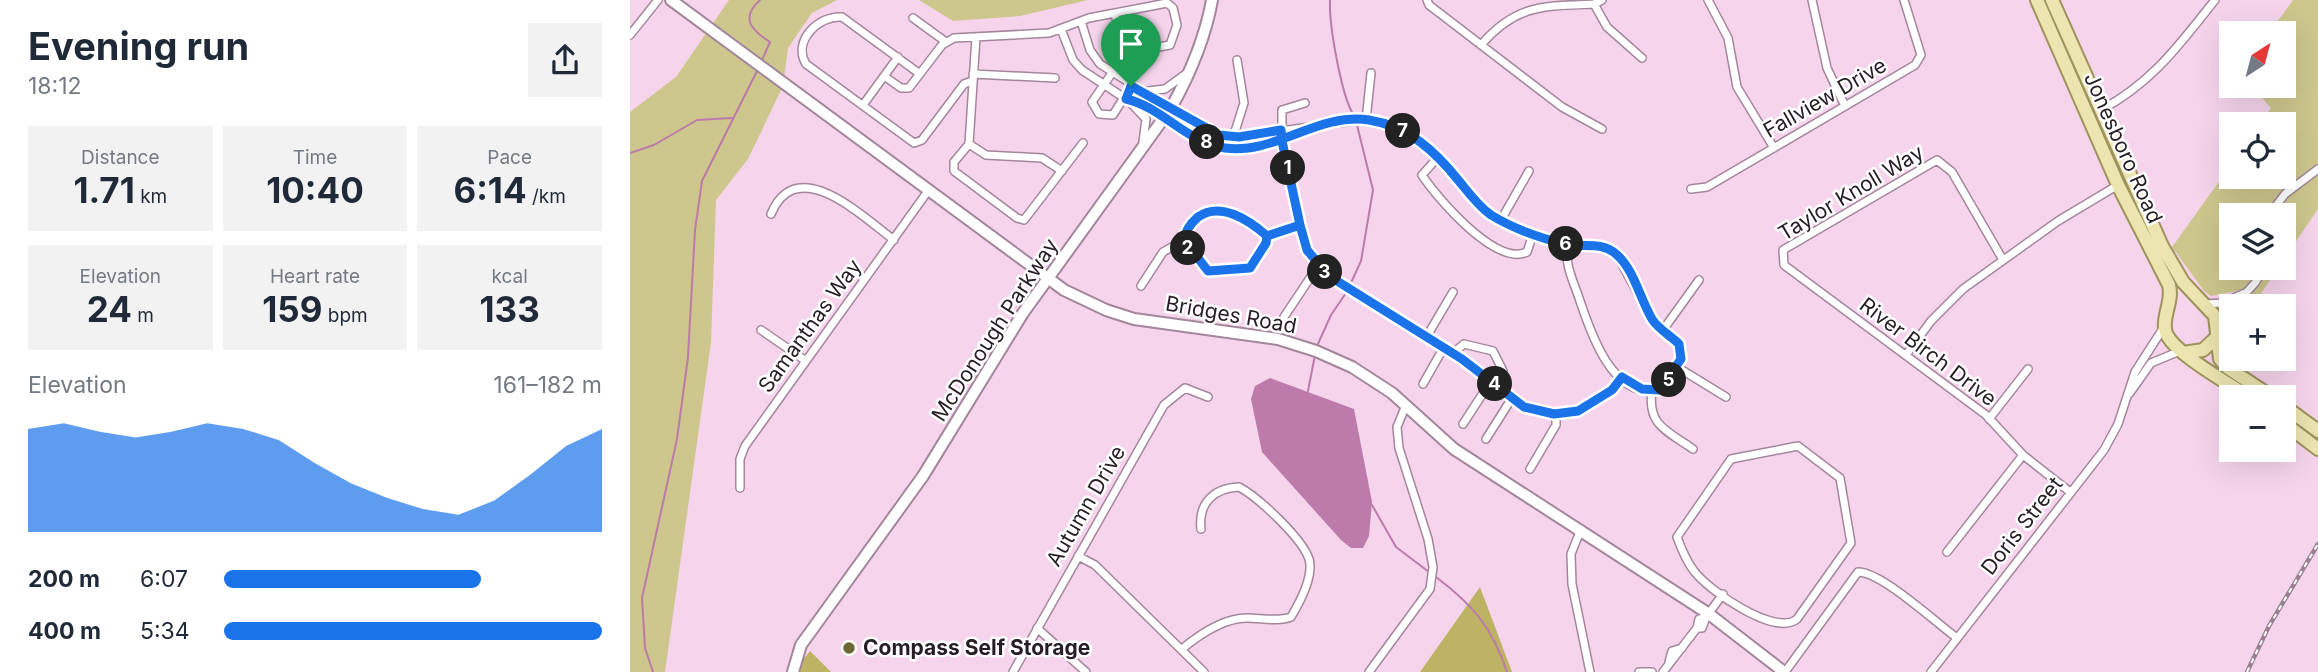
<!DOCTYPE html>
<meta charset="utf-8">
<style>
body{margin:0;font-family:Inter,sans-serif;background:#f2f2f3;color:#1f2937;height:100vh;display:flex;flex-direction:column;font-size:26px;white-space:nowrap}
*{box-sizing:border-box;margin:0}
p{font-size:23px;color:#747a83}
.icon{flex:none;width:38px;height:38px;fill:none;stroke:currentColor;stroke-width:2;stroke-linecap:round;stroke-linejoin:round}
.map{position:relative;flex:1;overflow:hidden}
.panel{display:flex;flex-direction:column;background:#fff;width:630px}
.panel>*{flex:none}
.needle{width:46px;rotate:36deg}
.tools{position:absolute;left:1589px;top:21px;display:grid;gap:14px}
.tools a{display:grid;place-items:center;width:77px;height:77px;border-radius:0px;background:#fff;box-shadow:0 7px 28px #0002;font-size:35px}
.pin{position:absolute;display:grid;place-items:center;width:60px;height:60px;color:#fff;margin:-72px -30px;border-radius:50% 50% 50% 0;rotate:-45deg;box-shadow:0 0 7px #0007}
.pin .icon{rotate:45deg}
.km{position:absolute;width:35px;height:35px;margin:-18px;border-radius:50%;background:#222;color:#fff;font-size:19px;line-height:35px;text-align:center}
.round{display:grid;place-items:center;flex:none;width:74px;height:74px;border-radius:0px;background:#f2f2f3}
.headline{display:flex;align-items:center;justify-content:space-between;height:119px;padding:0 28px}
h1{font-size:38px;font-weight:700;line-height:52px}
.stats{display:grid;grid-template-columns:repeat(3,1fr);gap:10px;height:119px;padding:7px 28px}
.stats div{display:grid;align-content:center;border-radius:0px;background:#f2f2f3;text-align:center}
.stats b{font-size:35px;font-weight:700}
.stats small{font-size:19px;font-weight:400}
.stats p{font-size:19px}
.chart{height:196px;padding:14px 28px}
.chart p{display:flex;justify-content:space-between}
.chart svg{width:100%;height:126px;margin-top:7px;fill:#1a73e8;opacity:.7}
ul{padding:0 28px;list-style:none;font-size:23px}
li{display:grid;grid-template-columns:112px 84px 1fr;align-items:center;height:52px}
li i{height:18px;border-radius:9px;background:#1a73e8}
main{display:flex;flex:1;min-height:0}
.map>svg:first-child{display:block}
.green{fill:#cdc78e}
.forest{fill:#beb364}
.water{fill:#bc7baa}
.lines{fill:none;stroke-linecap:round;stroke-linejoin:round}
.stream{stroke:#bc7baa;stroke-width:2}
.street-casing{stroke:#a4869b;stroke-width:10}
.secondary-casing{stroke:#a4869b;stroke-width:14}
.primary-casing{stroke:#9f935e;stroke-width:16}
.street{stroke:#fff;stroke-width:7}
.secondary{stroke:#fff;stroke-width:10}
.primary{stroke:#ece5b0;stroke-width:12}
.rail-casing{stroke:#988191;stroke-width:4.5}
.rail{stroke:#fff;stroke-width:2;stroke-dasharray:5;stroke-linecap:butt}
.route-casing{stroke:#fff;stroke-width:14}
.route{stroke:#1a73e8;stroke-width:9}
.poi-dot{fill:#6d6633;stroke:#fff;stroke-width:2.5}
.labels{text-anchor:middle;stroke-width:5;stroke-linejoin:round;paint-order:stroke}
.street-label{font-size:21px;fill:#281d25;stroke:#fff}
.poi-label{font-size:21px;font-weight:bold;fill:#281d25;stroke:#fff;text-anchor:start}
</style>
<main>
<section class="panel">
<div class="headline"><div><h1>Evening run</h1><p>18:12</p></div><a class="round"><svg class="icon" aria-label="share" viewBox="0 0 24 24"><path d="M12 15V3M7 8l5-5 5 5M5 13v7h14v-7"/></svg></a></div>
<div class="stats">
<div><p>Distance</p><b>1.71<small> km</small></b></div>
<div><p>Time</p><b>10:40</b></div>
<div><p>Pace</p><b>6:14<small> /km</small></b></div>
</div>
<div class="stats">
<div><p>Elevation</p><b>24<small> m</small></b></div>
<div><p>Heart rate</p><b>159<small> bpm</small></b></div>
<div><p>kcal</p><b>133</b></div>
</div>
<div class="chart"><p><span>Elevation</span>161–182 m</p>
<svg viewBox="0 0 160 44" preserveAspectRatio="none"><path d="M0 44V8L10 6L20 9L30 11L40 9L50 6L60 8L70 12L80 20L90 27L100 32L110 36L120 38L130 33L140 24L150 14L160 8V44z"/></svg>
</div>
<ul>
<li><b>200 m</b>6:07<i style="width:68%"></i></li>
<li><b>400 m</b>5:34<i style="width:100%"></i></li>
</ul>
</section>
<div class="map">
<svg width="1688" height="672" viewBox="0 0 1688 672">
<rect width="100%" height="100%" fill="#f6d5ec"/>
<!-- green -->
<path class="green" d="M99,0H207L182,13L158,48L153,86L118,159L86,200L81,342L35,672H0V112L46,77Z
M289,0H458L390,16L323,21Z
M1663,0H1688V209L1654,259V215H1601V268H1648L1623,306H1619L1607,291L1581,296L1574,291L1542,247L1601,165V177H1654V124H1630L1641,108L1629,94L1628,86H1654V33H1639Z"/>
<!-- forest -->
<path class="forest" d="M850,587L882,672H790Z
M180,651L201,672H163Z"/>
<!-- water -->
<path class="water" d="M640,378L724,409L742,502L739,536L733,548H721L711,540L632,452L621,399L625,386Z"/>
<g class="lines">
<!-- stream -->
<path class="stream" d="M130,0C110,18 121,30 140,42L132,60
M700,0C699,25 711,95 724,116
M0,153L24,145L67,120L102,118
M720,285L731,261L743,190L727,125
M687,346L701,315L718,290
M678,391L685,355
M742,505L766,547L799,572
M806,577C843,605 862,627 877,672
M23,672L15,648L12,598L47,439L58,357L65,230L72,181L127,71"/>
<defs>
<path id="street" d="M797,0L799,5L932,107L972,129
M1078,0L1098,38L1107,87L1144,148
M1182,0L1197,68L1215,106
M964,4L977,27L1012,58
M283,18L316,42
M451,21L460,50L470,64L570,127L589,135L609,137L729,120L760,126L783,137L806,153L848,205L861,215L889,229L938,245C934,264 943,280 949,298C960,331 982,400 1029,390L1050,362L1049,344L1022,320L987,255L970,246L938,245
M431,29L443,60L452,70L496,99L514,103L569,138L600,148L656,138
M0,35L28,0
M346,37L339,144L356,155L412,158L432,171
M851,45C886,4 914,6 964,4L972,0
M482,73L462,102L469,114L483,115L501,86
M290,74L212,17C189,15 162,41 176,64L284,143L292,140L334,84L342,81
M343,74L425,78
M254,76L271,88H279L312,45L324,38L419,33L459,18L537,3L543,8L547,25L540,45L505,51L491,39L485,14
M518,91L535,89L557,73
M499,101L516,119L513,142
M675,103L652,110V141L672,233L680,254L699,276L832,359L898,409L924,414L948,411L980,392L992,377
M233,105L268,57
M1471,110C1523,82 1549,45 1585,0
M736,120L741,73
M602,141L614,103L607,60
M339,144L324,162V171L387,218L394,220L453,143
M809,156L792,175C807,198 866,267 897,252L903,234
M1061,189L1077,187L1285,65L1291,55L1274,0
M590,210L602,213L637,236L636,243L620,268L578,271C571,265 556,250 554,240C552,222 576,211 590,210Z
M141,214C167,152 233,217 264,240
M1639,215L1655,194L1688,169
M871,220L899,171
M637,236L670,225
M1373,260L1322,172L1307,160L1153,250L1154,265L1356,415L1393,455L1440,492
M511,286L533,252L554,240
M1575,304L1592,303L1615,293
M1604,306L1625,283L1634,268
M654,317L688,266
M1588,329L1601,309
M131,330L176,361
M1033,330L1069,280
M797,336L823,292
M823,353L834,344L863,351L873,371L868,386
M1276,355L1301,321L1333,289L1428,221L1488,185
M1047,367L1096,397
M793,384L814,347
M1022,391C1017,426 1038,431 1063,449
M1499,394L1521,363L1550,351
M1359,419L1398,369
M833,424L861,381
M856,439L882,398
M1168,446L1210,478L1221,543L1167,619C1145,637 1078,590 1064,571C1057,562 1051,548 1047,537L1101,459Z
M900,469L926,425V414
M110,488V459L115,446L298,191
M951,529L941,554L942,584L960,672
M1317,552L1393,455
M448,556L465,565L574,672
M407,628L456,672
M1067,628L1069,619L1076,617L1093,594
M552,649C570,634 593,618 617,618C631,618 648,622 661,617C670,602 684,576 679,559C672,538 628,497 609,487C584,488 568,503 571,529
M1039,662L1042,651L1052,648
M383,672L534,405L555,388L578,397
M739,672L800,589L803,567L798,539L769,448L767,427L776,405
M1009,672H1022
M1033,672L1067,628H1072L1076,617
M1155,672L1228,572C1252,572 1306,623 1327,638
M1301,672L1474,450L1488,424L1505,372L1534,327"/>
<path id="secondary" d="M41,0L434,290L476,310L504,319L648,339L686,351L722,367L762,393L824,449L1079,614L1154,672
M163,672L171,645L293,476L393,313L541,108C560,74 575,39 582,0"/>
<path id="primary" d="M1407,0L1488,185L1539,285C1543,301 1533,314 1535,329C1537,350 1600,384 1619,397
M1422,0L1532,246L1553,282L1585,316L1590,359L1598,368L1642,397
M1553,353L1573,350L1587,337
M1654,406L1688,431
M1654,423L1688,449"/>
</defs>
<!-- street casing -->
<use href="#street" class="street-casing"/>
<!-- secondary casing -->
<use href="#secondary" class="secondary-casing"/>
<!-- primary casing -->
<use href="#primary" class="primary-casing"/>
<!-- street -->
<use href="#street" class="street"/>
<!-- secondary -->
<use href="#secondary" class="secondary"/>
<!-- primary -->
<use href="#primary" class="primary"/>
<defs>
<path id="rail" d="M1617,672L1639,626L1688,544"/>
</defs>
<!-- rail casing -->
<use href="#rail" class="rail-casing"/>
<!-- rail -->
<use href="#rail" class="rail"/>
</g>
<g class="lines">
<defs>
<path id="route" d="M501,86L589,135L609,137L651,130L652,141L670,225L637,236L636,243L620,268L578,271L554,240C555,231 561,223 568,217C590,201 619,220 637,236L670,225L677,250L699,276L832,359L894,407L924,414L948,411L982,390L992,377L1012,389L1029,390L1051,359L1049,344C1041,336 1028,329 1022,319C1010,299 1004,269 986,254C972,241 953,248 935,244C910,238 884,229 861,215C848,206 839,193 829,181C805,151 778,126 739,120C688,112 645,155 595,148C557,143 532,107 496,99L501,86"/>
</defs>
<!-- route casing -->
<use href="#route" class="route-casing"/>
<!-- route -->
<use href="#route" class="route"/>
</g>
<!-- markers -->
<circle class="poi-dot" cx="219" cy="648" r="7"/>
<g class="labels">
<!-- street labels -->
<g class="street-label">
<text transform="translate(1195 98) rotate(-30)" y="7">Fallview Drive</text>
<text transform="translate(1493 148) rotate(66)" y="7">Jonesboro Road</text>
<text transform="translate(1221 193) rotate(-31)" y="7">Taylor Knoll Way</text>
<text transform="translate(601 315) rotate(10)" y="7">Bridges Road</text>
<text transform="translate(180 326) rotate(-54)" y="7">Samanthas Way</text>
<text transform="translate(365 330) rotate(-57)" y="7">McDonough Parkway</text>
<text transform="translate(1298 352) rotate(37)" y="7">River Birch Drive</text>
<text transform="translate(456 506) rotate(-60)" y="7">Autumn Drive</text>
<text transform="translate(1392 526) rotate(-52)" y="7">Doris Street</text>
</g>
<!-- poi labels -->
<g class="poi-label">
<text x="233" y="655">Compass Self Storage</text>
</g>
</g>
</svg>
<div class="tools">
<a><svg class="needle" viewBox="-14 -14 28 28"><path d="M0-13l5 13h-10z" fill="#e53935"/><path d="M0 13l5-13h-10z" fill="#747a83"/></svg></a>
<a><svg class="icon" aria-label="locate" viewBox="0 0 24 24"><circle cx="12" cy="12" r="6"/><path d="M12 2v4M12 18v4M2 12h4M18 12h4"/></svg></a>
<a><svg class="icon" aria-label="layers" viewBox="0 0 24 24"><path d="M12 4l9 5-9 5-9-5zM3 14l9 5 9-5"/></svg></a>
<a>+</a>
<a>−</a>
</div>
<div class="pin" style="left:501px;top:86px;background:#1e9e55"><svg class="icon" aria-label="arrive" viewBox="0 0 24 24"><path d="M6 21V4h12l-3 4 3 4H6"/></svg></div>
<b class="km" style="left:658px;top:168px">1</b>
<b class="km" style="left:558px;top:248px">2</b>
<b class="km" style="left:695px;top:272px">3</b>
<b class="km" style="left:865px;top:384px">4</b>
<b class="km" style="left:1039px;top:380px">5</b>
<b class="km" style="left:936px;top:244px">6</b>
<b class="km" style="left:773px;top:131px">7</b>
<b class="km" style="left:577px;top:142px">8</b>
</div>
</main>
